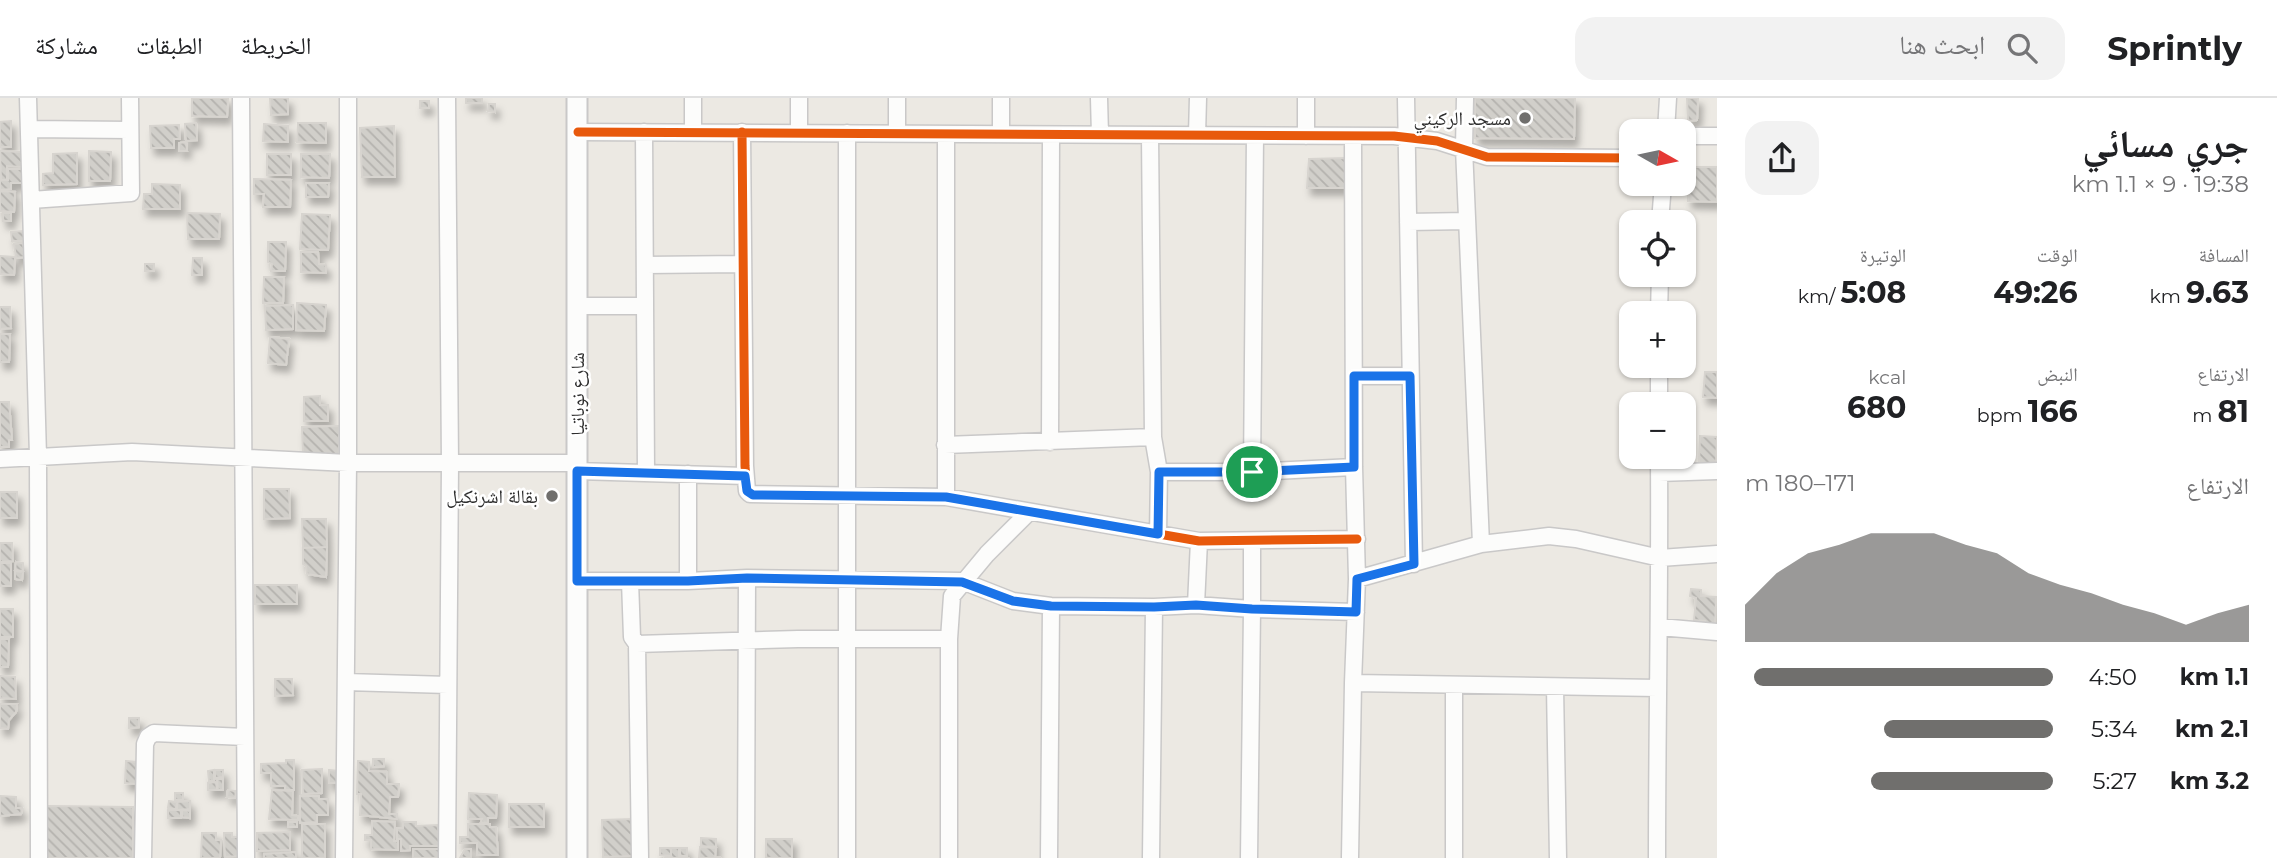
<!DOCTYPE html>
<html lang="ar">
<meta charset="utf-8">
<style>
body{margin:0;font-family:Montserrat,"Noto Naskh Arabic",sans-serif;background:#f2f2f2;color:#202124;direction:rtl;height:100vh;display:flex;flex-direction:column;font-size:26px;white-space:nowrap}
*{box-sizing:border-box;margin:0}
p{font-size:23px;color:#757577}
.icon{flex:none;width:38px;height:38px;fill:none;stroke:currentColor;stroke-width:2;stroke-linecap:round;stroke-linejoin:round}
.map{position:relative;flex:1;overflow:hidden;direction:ltr}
.sheet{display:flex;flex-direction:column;background:#fff;width:560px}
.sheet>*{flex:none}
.needle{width:46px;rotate:99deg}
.buttons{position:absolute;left:1619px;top:21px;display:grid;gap:14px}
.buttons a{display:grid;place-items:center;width:77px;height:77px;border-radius:14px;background:#fff;box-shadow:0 2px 5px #0004;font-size:35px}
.pin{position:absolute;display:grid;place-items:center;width:60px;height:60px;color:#fff;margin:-30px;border:4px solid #fff;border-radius:50%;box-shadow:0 2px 7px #0007}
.round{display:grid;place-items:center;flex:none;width:74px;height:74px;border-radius:21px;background:#f2f2f2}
.summary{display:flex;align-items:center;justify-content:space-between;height:119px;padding:0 28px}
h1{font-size:38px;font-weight:700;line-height:52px}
.figures{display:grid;grid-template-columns:repeat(3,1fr);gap:10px;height:119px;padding:7px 28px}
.figures div{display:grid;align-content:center}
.figures b{font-size:30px;font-weight:700}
.figures small{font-size:19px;font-weight:400}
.figures p{font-size:19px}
.chart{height:196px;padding:14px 28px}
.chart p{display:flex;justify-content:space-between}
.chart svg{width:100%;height:126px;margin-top:7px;fill:#706f6d;opacity:.7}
ul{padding:0 28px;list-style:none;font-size:23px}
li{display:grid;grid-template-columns:112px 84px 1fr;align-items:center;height:52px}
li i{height:18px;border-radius:9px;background:#706f6d}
header{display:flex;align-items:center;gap:42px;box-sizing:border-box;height:98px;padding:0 35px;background:#fff;border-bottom:2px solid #e0e0e0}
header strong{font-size:33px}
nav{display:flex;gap:38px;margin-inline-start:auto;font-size:24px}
.search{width:490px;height:63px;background:#f2f2f2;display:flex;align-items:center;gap:18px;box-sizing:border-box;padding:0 24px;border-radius:21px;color:#757577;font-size:26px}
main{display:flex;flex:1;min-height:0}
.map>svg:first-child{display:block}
.building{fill:url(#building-back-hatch);stroke:#d7d4cf;stroke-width:2;filter:url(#shadow)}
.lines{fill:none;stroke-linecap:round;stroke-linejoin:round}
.minor-casing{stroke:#c9c8c8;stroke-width:19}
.tertiary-casing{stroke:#c9c8c8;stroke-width:23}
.minor{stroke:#fcfcfb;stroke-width:16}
.tertiary{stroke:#fcfcfb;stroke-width:19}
.cycleway-casing{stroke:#fff;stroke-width:13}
.cycleway{stroke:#e8590c;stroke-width:9}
.route-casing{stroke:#fff;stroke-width:14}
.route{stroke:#1a73e8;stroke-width:9}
.poi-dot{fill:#706f6d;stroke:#fff;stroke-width:2.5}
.labels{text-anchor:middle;stroke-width:5;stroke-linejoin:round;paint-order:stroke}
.poi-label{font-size:19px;fill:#2e2e2e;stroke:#fff;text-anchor:end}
.street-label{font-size:19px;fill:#2e2e2e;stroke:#fff}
</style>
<header>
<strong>Sprintly</strong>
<div class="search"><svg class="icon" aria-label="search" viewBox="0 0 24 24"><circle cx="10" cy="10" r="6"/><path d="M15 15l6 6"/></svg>ابحث هنا</div>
<nav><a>الخريطة</a><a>الطبقات</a><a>مشاركة</a></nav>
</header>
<main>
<section class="sheet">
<div class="summary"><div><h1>جري مسائي</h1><p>19:38 · 9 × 1.1 km</p></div><a class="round"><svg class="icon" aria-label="share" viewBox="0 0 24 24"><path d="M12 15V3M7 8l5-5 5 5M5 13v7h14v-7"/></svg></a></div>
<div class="figures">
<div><p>المسافة</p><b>9.63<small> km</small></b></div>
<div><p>الوقت</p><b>49:26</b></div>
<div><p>الوتيرة</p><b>5:08<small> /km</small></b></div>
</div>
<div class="figures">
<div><p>الارتفاع</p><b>81<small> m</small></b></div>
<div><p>النبض</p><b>166<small> bpm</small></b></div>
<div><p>kcal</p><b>680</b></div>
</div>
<div class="chart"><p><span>الارتفاع</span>171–180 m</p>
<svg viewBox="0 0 160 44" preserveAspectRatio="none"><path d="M0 44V31L10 20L20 13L30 10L40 6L50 6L60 6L70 10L80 13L90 20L100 24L110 27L120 31L130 34L140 38L150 34L160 31V44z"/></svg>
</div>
<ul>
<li><b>1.1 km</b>4:50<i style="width:97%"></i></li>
<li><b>2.1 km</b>5:34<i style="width:55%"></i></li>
<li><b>3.2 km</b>5:27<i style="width:59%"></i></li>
</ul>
</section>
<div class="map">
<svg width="1717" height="760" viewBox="0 0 1717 760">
<defs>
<pattern id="building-back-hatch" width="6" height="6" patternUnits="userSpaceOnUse" patternTransform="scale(1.75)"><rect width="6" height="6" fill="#d1cfca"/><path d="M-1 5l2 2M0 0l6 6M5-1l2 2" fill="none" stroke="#b4b2ae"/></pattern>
<filter id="shadow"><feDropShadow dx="4" dy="7" stdDeviation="3.5" flood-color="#0004"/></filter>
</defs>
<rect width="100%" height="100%" fill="#ece9e3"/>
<!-- building -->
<path class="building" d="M192,0H228L227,19L192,18Z
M270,0H288V16L271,17Z
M466,0H482V5H466Z
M1475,0H1575L1574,41L1475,40Z
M1687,0H1698L1697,22L1688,23Z
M420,3H429V10H420Z
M489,6H495V14L488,13Z
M11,23V49H0V24Z
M196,25L197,42L186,43L185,26Z
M298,25H326V45L297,44Z
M264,26L288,28V44L263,43Z
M179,27L180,41H174V50H151L150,28Z
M394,28L395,79H362L360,30Z
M186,44L187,53H179V45Z
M0,53L22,54V69L7,68V82H1Z
M89,53L111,54L110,83H89Z
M77,55V86L43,87V76L53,75V56Z
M267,56H291V77H267Z
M301,56H330L329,80L301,79Z
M1346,60L1347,90H1307L1309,61Z
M1689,69H1717V104L1688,103Z
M8,71H22V85H11V91L0,92V82H8Z
M254,81L291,82L290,109H263L264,96H254Z
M306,85H329L328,99H306Z
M152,86L180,87V111H143L144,96H152Z
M0,93L15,94L14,114L0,113Z
M3,115H11V123H3Z
M187,115L220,116L219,141H188Z
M302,116L330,117L328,152L300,151Z
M24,133L25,143H12L11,134Z
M268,144H286L285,173H271L272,166L268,164Z
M23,145L25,159L16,160L14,146Z
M301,154H318L319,166L326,167V175L301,174Z
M0,158L15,159L14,177L0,176Z
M193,160H202V177H192Z
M145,166H154V173H145Z
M264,179H284L283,205H263Z
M297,205L326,207L324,233L296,232Z
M293,207V231L266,232L265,208Z
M0,209H10L11,230L0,231Z
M0,236H10L9,264H0Z
M270,239L289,241L286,267L268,265Z
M1705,274H1717V300L1703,299Z
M320,298V307H328V323H304V299Z
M0,304H9L12,342H9V349H0Z
M339,328V358H303L302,329Z
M1700,338L1717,339L1716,368L1699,367Z
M264,391H289L290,420L264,421Z
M0,394H17V420H0Z
M302,421H326L327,449L303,450Z
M0,445H12L13,463L0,464Z
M327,449L326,479L307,476L306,468L303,466V450Z
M16,464L23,465V473L15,472Z
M0,465H11V488H0Z
M15,473L23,474L22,482L15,481Z
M255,487H297V506H255Z
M1691,491L1701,492V498L1716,499L1715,529L1705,527V523L1694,522L1696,500L1690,498Z
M0,511H13V539H0Z
M0,541H9L8,569H0Z
M0,578L15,579L16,601L0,600Z
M275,581H292L293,597L275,598Z
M0,606H17L16,614L9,622L8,631L0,630Z
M129,620H139V629L129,630Z
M373,661H384V668L373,669Z
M286,662H294V692H285V688H271V675H261V666L286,665Z
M126,663L137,664L136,686L125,685Z
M358,663L369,664V673L387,674V686H399L398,699H390L389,716H397V721L360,717L361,696H357Z
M322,671V695L303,696L302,672Z
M214,672V683H209L208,673Z
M215,672H223V679L215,680Z
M329,672L339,673V685H329Z
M217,681H223V692H218Z
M216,684L217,692H208V685Z
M228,692L236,693L235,700L227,699Z
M272,692L293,693L292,717L298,718V722L269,721Z
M175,695H183V702H175Z
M469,695L497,697L496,720H488V725L481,724L482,721H468Z
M0,698L16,699V710H22L21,716L0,718Z
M300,698H319V701H328V717H317V724L300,725Z
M169,703L177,704L176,711L168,710Z
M190,703V711L177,712V704Z
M509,706H544V729H509Z
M47,708L133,709V760H46Z
M168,712H181V720H168Z
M182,712L190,713V720L182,719Z
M633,721V758L603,759L602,722Z
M372,723L395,724L394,743H398V752L371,751V742H365V737H372Z
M288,724H297V729H288Z
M403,724H416V728L438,727L439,748H410V752L401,753V741H397V730H403Z
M302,726H325V760H302Z
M468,726H490V729H496L498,757H477V745H460V739H468Z
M290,734V752L257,753V735Z
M202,735H216V742H221L220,760H201Z
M224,735H232V739H239L240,758L225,759Z
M701,740L716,741V749L701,748Z
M766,741H792V760H766Z
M700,749L716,750L715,759L721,760H699Z
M660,750H671V758L660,757Z
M671,750H679V758L689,760H664L671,759Z
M680,750H687V758H680Z
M413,751H439V760H413Z
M465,751H471V760H460Z
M296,754V760H264V756Z"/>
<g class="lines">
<defs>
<path id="minor" d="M28,0L38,358L39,760
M241,0L246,760
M447,0L450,366L447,760
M693,0V34
M799,0V35
M1099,0L1100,37
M1306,0V38
M1406,0L1414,466
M1465,0L1464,50L1481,446
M29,31L130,32
M1666,33L1668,0
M578,34L1394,38L1437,43L1487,59L1631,60
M644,34L646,375
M742,34L745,368L747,393L750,396L946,399L1199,443L1357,441
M847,35V760
M897,36V0
M1001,36V0
M1197,37L1198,0
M1150,38L1153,339L1159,374L1158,436
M1684,38H1717
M31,102L131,95L130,0
M1408,124L1467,123
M1660,124L1663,86
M645,167L743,166
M577,208H645
M1659,215L1660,177
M1354,278H1410
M1659,306V268
M1050,344L1051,37
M945,347L1153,339
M0,361L132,354L348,365H577
M577,373L745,378
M1159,374H1252L1354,369
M1252,374L1255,38
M1659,375L1717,373
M688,376V483
M946,399V36
M1357,481L1481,446L1549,438L1576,441L1660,460L1717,456
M577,483H688L747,480L962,483L1013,503L1051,508L1154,509L1196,507L1252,511V444
M630,483L632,539L637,546L640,760
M1196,507L1199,443
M1660,529L1717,534
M637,546L798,541H949
M346,584L448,587
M1353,585L1657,590
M1555,589L1558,760
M143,760L145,646L148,639L154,635L245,639
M344,760L348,365V0
M746,760L747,480
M949,760V541L952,498L987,456L1029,414
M1049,760L1051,508
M1151,760L1154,509
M1249,760L1252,511L1356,514
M1350,760L1353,585L1357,481L1354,369L1353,38
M1454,760V588
M1657,760C1657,626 1660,493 1659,359"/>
<path id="tertiary" d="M577,760V0"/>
</defs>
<!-- minor casing -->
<use href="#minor" class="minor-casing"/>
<!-- tertiary casing -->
<use href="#tertiary" class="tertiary-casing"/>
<!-- minor -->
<use href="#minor" class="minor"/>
<!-- tertiary -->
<use href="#tertiary" class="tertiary"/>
<defs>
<path id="cycleway" d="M578,34L1394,38L1437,43L1487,59L1631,60
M742,34L745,368L747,393L750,396L946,399L1199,443L1357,441"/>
</defs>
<!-- cycleway casing -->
<use href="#cycleway" class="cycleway-casing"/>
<!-- cycleway -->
<use href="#cycleway" class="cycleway"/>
</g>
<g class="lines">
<defs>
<path id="route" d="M1354,278H1410L1414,466L1357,481L1356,514L1252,511L1196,507L1154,509L1051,508L1013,503L962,484L747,480L688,483H577V373L745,378L747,393L753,397L946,399L1158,436L1159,374H1252L1354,369Z"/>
</defs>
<!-- route casing -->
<use href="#route" class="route-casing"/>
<!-- route -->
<use href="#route" class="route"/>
</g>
<!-- markers -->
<g class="poi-dot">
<circle cx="1525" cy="20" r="7"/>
<circle cx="552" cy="398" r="7"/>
</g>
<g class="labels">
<!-- poi labels -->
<g class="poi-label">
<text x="1511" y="27">مسجد الركيني</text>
<text x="538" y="405">بقالة اشرنكيل</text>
</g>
<!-- street labels -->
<g class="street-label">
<text transform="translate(577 296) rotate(-90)" y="7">شارع نوباتيا</text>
</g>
</g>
</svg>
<div class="buttons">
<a><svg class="needle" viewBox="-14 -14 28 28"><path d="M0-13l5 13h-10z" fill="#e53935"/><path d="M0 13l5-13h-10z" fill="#757577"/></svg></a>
<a><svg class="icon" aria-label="locate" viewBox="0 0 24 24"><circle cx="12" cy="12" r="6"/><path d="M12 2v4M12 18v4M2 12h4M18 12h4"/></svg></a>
<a>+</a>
<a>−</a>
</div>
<div class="pin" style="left:1252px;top:374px;background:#1e9e55"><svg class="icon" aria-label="arrive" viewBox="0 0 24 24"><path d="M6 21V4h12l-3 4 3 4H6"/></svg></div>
</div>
</main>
